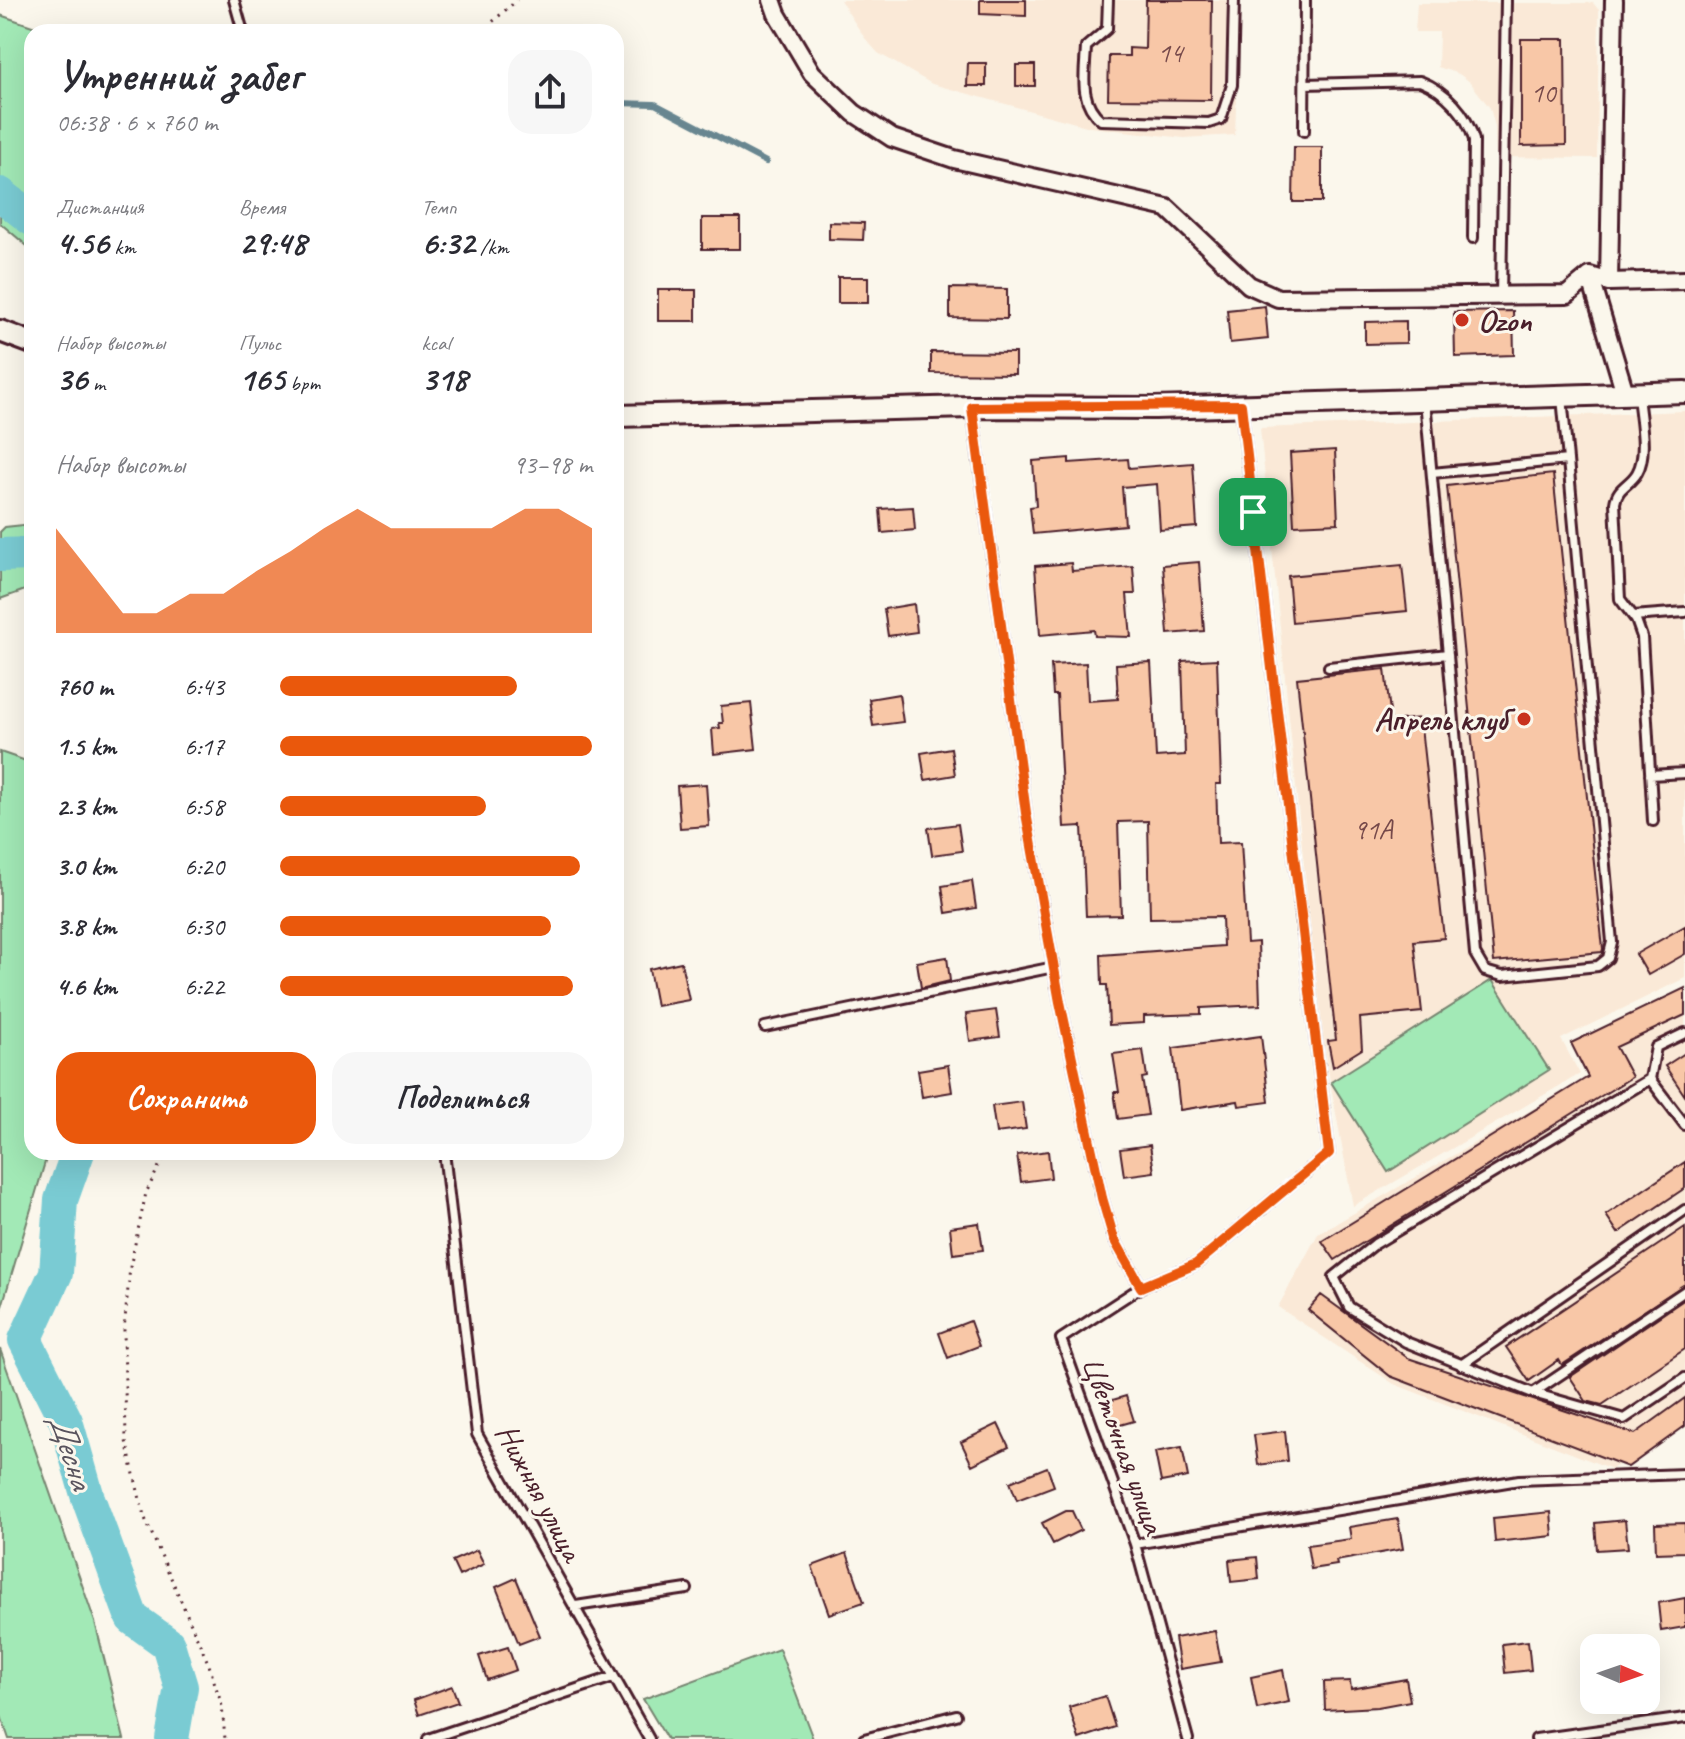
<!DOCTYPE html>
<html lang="ru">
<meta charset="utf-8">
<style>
body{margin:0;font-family:Caveat,sans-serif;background:#f7f7f7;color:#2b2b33;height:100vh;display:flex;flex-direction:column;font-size:30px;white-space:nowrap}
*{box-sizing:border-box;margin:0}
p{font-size:26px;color:#7c7c81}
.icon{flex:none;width:44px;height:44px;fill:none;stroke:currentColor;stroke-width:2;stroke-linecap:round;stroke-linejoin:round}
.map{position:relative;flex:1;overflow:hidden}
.details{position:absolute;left:24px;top:24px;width:600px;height:1136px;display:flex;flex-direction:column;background:#fff;border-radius:24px;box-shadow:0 8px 32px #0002}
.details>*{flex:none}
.needle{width:52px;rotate:92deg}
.fabs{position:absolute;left:1580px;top:1634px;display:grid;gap:16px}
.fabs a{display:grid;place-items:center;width:80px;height:80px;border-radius:16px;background:#fff;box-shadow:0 8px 32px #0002;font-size:40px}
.pin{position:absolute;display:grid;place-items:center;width:68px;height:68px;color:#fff;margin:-34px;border-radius:16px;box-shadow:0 4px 12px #0006}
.round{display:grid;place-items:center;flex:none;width:84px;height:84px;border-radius:24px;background:#f7f7f7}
.head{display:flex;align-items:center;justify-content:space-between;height:136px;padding:0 32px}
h1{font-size:44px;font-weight:800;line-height:60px}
.stats{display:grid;grid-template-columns:repeat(3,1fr);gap:12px;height:136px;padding:8px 32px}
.stats div{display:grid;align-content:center}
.stats b{font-size:34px;font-weight:800}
.stats small{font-size:22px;font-weight:400}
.stats p{font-size:22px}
.chart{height:224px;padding:16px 32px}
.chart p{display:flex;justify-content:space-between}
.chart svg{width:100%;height:144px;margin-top:8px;fill:#ea580c;opacity:.7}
.button{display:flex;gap:16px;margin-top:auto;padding:16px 32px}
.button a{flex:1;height:92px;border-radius:24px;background:#ea580c;color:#fff;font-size:32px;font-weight:800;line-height:92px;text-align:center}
.button a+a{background:#f7f7f7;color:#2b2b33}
ul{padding:0 32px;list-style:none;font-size:26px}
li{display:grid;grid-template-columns:128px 96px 1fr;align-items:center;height:60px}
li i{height:20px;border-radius:10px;background:#ea580c}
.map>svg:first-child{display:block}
.built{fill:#fae9d7}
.green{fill:#a2e9b6;stroke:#768470;stroke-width:2}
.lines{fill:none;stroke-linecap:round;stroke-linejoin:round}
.stream{stroke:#678690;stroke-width:6}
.river{stroke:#7acbd3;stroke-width:34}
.building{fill:#f8c7a7;stroke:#4a1f2b;stroke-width:2}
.service-casing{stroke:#4a1f2b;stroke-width:14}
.minor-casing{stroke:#4a1f2b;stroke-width:22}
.tertiary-casing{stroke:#4a1f2b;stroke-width:26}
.path{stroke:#4a1f2b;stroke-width:3;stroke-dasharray:2 6;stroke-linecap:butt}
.service{stroke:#fbf7ec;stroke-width:8}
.minor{stroke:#fbf7ec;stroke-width:16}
.tertiary{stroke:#fbf7ec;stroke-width:20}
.route-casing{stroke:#fff;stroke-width:16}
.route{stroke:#ea580c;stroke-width:10}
.poi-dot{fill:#c8321e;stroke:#fbf7ec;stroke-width:3}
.labels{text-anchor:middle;stroke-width:6;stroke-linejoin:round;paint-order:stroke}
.number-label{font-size:28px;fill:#76494a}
.poi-label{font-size:32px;font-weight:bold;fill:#4a1f2b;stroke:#fbf7ec;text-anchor:start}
.street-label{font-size:32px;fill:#4a1f2b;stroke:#fbf7ec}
.water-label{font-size:34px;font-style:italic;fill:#58535d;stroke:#fbf7ec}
</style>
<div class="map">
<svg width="1685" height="1739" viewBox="0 0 1685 1739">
<rect width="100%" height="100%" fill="#fbf7ec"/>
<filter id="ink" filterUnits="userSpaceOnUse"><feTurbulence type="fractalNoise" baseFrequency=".0125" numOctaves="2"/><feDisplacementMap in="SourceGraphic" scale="16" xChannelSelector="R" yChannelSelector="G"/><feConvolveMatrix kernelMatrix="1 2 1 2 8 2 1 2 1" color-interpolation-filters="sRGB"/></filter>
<g filter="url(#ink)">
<!-- built -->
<path class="built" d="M840,0H1240L1235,135L1184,138L1090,127L932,84L878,53L864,37Z
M1417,3H1593L1599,10L1597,158L1496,157L1495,126L1490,108L1470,82L1459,74L1438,67L1439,32H1415Z
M1685,411V978L1561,1039L1580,1074L1353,1206L1320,1026L1260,428Z
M1685,987V1421L1612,1469L1394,1384L1278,1307L1318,1234L1588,1077L1571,1043Z"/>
<!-- green -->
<path class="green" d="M0,15L50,32H32V250L0,223Z
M32,524V593L28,589L0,599V532L5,527Z
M0,752L32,763V1152H48L0,1313Z
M1492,980L1549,1070L1388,1172L1331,1082Z
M0,1349L95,1622L124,1739H9L0,1713Z
M779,1649L813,1739H667L643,1699Z"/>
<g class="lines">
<!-- stream -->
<path class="stream" d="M616,103L655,104L766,162"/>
<!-- river -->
<path class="river" d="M0,194L32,219
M0,555L32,554
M78,1152L61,1200L56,1273L25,1340L66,1421L88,1498L132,1618L168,1644L181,1687L172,1739"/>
</g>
<!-- building -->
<path class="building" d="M980,0H1026V16L980,14Z
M1146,0H1212L1211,100L1108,99L1109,56H1129V48L1145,49Z
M1521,39H1565L1566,145L1521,146Z
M968,63H986V86H967Z
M1016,65H1035V86H1016Z
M1294,147H1322V202H1293Z
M702,218H740V249H702Z
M829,222L864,223L863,240L829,239Z
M838,277H868V303H838Z
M950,288L1007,289V319L950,318Z
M658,290H696V321H658Z
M1265,306L1268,339L1230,343L1227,310Z
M1513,311L1514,355L1455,357L1454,312Z
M1406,321V343L1365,344V322Z
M931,352L1015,353V374L931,373Z
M1335,450L1338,523L1294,525L1290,453Z
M1069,458V463L1128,459L1129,468L1193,463L1197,527L1160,530L1157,484L1122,487L1125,525L1033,534L1030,507L1036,506L1033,461Z
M1553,474L1603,949L1602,952L1494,962L1447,486Z
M913,507L915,530L882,533L880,509Z
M1199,562L1204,631L1168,634L1163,565Z
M1071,563L1072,571L1133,566L1135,594H1127L1131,637L1095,636L1094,630L1040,635L1035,566Z
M1402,565L1407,611L1292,622L1288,576Z
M914,604L917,632L888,636L884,609Z
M1217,659L1221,784H1216L1218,843L1241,842L1247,943L1258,942L1260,1005L1201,1008V1014L1144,1016V1023L1109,1025L1107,985H1102L1101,955L1223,946L1222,917L1150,918L1148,821L1118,822L1121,915L1086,916L1082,826L1064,827L1057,695H1053L1051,665L1086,663L1088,701L1118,699L1116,664L1151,662L1156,757L1185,755L1182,661Z
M1385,669L1391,721L1420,718L1444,938L1414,941L1422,1012L1360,1018L1362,1049L1333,1067L1328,1041L1336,1040L1297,678Z
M899,694L903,722L873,726L869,699Z
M751,703L756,749L714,754L712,729L720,728L719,723H723L721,706Z
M951,748L955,775L925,780L921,753Z
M706,784L709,826L680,828L677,786Z
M958,824L962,851L932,855L928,828Z
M972,881L976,908L946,913L942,886Z
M1685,926V954L1648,975L1636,954Z
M947,957L950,981L921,988L917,962Z
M681,962L689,1000L656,1006L649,969Z
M1685,988V1015L1616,1047L1632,1077L1335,1260L1322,1241L1588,1077L1571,1043Z
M996,1010L1000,1037L970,1041L966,1014Z
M1261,1036L1269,1102L1239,1106L1238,1101L1180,1110L1173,1048Z
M1143,1050L1147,1077L1142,1078L1148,1115L1118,1119L1114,1092H1119L1113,1054Z
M1685,1053V1096L1665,1066Z
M948,1065L952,1092L922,1097L918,1070Z
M1022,1102L1026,1129L996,1133L992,1106Z
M1150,1145L1154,1172L1124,1176L1120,1149Z
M1048,1151L1051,1178L1021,1182L1017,1155Z
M1685,1162V1188L1618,1233L1606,1215Z
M979,1223L983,1250L953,1254L950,1227Z
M1685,1227V1284L1562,1365L1559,1360L1529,1381L1506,1347Z
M1321,1295L1408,1358L1635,1434L1685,1398V1426L1628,1467L1390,1376L1308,1310Z
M1685,1299V1349L1602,1405L1586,1401L1570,1377Z
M970,1321L979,1346L948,1358L939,1333Z
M1126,1396L1134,1421L1113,1427L1106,1402Z
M998,1424L1009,1447L972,1465L961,1442Z
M1285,1431L1288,1461L1258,1465L1254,1435Z
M1182,1447L1188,1477L1161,1482L1155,1452Z
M1047,1467L1054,1486L1017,1500L1010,1482Z
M1066,1511H1072L1081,1530L1053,1544L1042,1523Z
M1551,1512L1553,1536L1495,1542L1493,1518Z
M1398,1519L1403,1549L1336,1561L1337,1565L1311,1569L1307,1545L1351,1539L1349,1527Z
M1625,1520L1628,1548L1597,1550L1595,1523Z
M1685,1523V1552L1656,1553L1655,1524Z
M477,1550L484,1564L459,1576L452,1561Z
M847,1553L864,1602L829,1614L812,1566Z
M1257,1557L1259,1579L1231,1582L1229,1560Z
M516,1578L540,1636L519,1644L496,1587Z
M1685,1598V1627L1661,1631L1658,1603Z
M1215,1631L1221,1662L1180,1669L1175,1638Z
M1528,1641L1531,1670L1505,1673L1502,1644Z
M508,1647L516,1670L487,1680L479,1656Z
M1283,1670L1289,1702L1257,1709L1251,1677Z
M1406,1679L1410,1701L1378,1707L1325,1710L1324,1682L1350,1681L1351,1689Z
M452,1686L458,1702L419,1715L414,1700Z
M1105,1696L1115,1727L1079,1739L1069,1707Z"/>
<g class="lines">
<defs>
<path id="service" d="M234,0L243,32
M1108,0L1107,29L1086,47C1085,74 1078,101 1101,120L1209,123L1221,119L1232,85L1234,0
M1305,84L1420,81C1446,91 1467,114 1474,140L1473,238
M1304,131L1305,0
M1501,295L1506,0
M1638,394C1639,415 1649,453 1637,473C1630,485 1617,487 1615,503L1620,599L1636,620L1642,637L1653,821
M1562,397L1568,460
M1425,400L1475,954L1485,971L1502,976L1598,966L1608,958L1612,942L1568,460L1432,473
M972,408L1026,813L1060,1002L1102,1198L1114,1239L1141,1287L1061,1339L1135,1544L1188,1739
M1633,616L1685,612
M1329,667L1448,654
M1650,775L1685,773
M765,1027L1054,967
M1685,1033L1656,1047L1650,1079L1375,1244L1334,1277L1349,1307L1406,1342L1533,1393L1624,1419L1685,1378
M1650,1079L1685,1125
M444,1152L477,1434L649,1739
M1141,1287L1196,1264L1329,1153L1241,406
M1461,1365L1685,1210
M1533,1393L1685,1291
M1135,1544L1519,1480L1685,1474
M576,1606L687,1589
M428,1739L613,1677
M864,1739L956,1715
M1536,1739L1685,1718"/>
<path id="minor" d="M772,0L777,14L812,73L854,113L892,138L954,159L1167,208L1249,285L1278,298L1567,295L1590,276L1609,282L1685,280
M1590,276L1625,393
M1609,282L1614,0"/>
<path id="tertiary" d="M0,331L32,343
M616,416L972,407L1155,408L1685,392"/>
</defs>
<!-- service casing -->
<use href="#service" class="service-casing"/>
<!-- minor casing -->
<use href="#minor" class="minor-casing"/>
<!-- tertiary casing -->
<use href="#tertiary" class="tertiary-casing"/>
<!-- path -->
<path class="path" d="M481,32L517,0
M166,1152L146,1193L130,1267L124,1330L126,1441L144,1516L209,1665L222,1706L225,1739"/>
<!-- service -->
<use href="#service" class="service"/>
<!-- minor -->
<use href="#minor" class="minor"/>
<!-- tertiary -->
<use href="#tertiary" class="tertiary"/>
</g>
</g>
<g class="lines" filter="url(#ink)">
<defs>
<path id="route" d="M1241,405L1329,1153L1196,1264L1141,1287L1114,1239L1102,1198L1060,1002L1026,813L972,407Z"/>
</defs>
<!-- route casing -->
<use href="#route" class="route-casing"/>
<!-- route -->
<use href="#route" class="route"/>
</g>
<!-- markers -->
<g class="poi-dot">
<circle cx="1462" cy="320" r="8"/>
<circle cx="1524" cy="719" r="8"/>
</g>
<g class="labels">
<!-- number labels -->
<g class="number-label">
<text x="1170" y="62">14</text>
<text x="1543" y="102">10</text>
<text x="1373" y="839">91А</text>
</g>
<!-- poi labels -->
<g class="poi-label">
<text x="1478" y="331">Ozon</text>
<text x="1508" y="730" text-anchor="end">Апрель клуб</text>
</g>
<!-- street labels -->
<g class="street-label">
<text transform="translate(1124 1445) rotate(70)" y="11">Цветочная улица</text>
<text transform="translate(540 1492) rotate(62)" y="11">Нижняя улица</text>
</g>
<!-- water labels -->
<g class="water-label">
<text transform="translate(72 1451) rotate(72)" y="12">Десна</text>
</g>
</g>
</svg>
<div class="fabs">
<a><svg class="needle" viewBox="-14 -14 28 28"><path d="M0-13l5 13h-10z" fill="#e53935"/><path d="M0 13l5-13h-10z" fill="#7c7c81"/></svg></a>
</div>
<div class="pin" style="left:1253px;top:512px;background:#1e9e55"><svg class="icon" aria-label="arrive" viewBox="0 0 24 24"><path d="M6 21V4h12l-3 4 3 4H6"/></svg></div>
<section class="details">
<div class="head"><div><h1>Утренний забег</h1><p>06:38 · 6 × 760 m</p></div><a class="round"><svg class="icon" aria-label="share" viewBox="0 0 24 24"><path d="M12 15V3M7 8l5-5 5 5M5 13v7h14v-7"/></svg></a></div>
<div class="stats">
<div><p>Дистанция</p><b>4.56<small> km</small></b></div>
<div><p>Время</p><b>29:48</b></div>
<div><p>Темп</p><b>6:32<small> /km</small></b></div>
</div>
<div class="stats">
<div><p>Набор высоты</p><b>36<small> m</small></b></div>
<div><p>Пульс</p><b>165<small> bpm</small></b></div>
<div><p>kcal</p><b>318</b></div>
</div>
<div class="chart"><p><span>Набор высоты</span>93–98 m</p>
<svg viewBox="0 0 160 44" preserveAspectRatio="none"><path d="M0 44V12L10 25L20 38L30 38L40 32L50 32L60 25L70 19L80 12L90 6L100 12L110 12L120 12L130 12L140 6L150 6L160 12V44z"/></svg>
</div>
<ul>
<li><b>760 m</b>6:43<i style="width:76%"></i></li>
<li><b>1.5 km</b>6:17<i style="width:100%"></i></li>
<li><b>2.3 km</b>6:58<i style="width:66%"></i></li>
<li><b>3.0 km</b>6:20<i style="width:96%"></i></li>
<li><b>3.8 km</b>6:30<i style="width:87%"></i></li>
<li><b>4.6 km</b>6:22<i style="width:94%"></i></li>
</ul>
<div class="button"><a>Сохранить</a><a>Поделиться</a></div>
</section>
</div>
